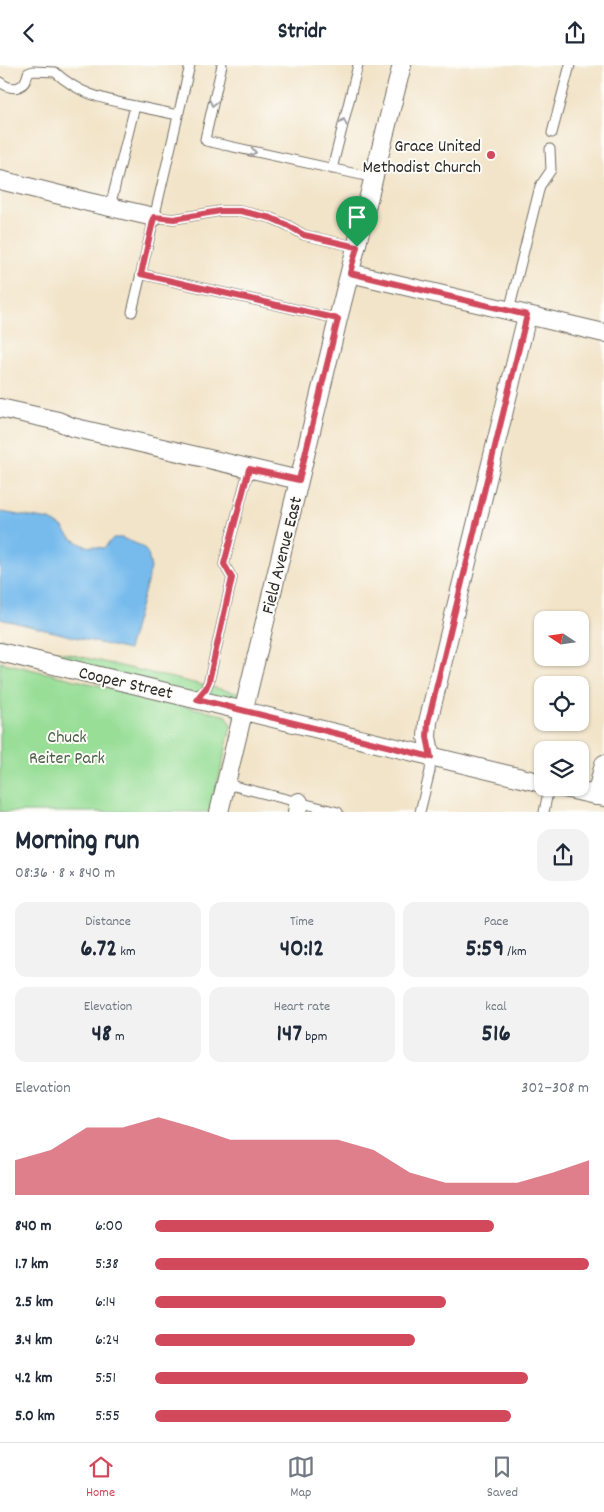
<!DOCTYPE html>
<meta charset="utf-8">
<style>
body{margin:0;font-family:Dekko,sans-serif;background:#f2f2f3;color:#1f2937;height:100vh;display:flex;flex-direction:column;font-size:19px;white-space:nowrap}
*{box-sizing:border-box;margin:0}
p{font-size:16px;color:#747a83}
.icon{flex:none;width:28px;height:28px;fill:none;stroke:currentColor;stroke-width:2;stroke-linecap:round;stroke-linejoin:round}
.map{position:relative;height:747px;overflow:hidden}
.panel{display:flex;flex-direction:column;background:#fff;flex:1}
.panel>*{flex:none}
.needle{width:32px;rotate:283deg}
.tools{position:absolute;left:534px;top:546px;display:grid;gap:10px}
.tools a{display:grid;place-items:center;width:55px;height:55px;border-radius:10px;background:#fff;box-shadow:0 1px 4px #0004;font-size:25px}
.pin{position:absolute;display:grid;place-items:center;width:42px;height:42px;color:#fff;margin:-51px -21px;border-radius:50% 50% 50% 0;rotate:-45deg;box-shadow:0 0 5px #0007}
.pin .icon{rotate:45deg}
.round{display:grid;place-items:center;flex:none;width:52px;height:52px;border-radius:15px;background:#f2f2f3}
.head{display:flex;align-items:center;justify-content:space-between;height:85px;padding:0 15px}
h1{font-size:28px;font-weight:700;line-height:38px}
.metrics{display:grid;grid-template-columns:repeat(3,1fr);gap:8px;height:85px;padding:5px 15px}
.metrics div{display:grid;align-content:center;border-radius:12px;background:#f2f2f3;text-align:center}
.metrics b{font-size:25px;font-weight:700}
.metrics small{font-size:14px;font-weight:400}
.metrics p{font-size:14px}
.chart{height:140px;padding:10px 15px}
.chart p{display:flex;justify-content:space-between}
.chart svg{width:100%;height:90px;margin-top:5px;fill:#d1495b;opacity:.7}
ul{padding:0 15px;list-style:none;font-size:16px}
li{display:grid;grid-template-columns:80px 60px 1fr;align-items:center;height:38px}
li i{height:12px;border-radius:6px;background:#d1495b}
header{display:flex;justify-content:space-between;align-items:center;height:65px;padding:0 15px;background:#fff;font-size:22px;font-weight:700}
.tab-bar{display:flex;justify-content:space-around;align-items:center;height:70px;border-top:1px solid #e0e1e3;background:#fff;font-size:14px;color:#747a83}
.tab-bar a{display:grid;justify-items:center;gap:2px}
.tab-bar .on{color:#d1495b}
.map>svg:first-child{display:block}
.green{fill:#98de97;stroke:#628461}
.water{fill:#77bbed;stroke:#51738c}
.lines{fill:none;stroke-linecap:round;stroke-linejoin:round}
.service-casing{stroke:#716c62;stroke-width:11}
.minor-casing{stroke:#716c62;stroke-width:20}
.service{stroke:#fff;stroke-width:9}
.minor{stroke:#fff;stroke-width:18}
.oneway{stroke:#a0a0a0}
.route-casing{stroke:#fff;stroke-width:10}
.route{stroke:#d1495b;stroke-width:6}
.poi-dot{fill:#d1495b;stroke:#fdfcf7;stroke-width:2}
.labels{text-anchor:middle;stroke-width:4;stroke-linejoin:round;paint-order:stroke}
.poi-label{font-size:18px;fill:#2b2b2b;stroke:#fdfcf7;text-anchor:end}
.street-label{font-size:18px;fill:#2b2b2b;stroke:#fdfcf7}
.park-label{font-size:18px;fill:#4c614b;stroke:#fdfcf7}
</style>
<header><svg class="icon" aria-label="back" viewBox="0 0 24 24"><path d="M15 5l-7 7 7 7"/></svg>Stridr<svg class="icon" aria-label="share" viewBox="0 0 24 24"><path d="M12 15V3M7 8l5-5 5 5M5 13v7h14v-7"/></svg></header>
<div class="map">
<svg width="604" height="747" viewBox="0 0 604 747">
<rect width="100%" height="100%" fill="#fdfcf7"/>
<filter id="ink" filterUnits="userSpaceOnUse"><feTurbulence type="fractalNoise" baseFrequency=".02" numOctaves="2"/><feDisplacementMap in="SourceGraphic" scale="10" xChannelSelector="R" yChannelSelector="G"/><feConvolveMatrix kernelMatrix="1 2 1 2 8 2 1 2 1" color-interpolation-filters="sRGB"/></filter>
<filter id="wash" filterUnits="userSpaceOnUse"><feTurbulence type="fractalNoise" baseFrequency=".0096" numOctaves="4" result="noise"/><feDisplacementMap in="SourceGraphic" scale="20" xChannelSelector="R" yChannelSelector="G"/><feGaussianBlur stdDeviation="1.12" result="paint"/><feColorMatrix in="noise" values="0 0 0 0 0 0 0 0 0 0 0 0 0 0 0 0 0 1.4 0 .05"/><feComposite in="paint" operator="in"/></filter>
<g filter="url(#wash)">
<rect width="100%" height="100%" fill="#f2e4c9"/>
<!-- green -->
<path class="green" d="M0,573L250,631L238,663L232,647L0,590Z
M0,597L227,651L231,661L211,747H0Z"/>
<!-- water -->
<path class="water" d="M1,447L50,455L62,462L71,473L85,481L104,483L113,473H122L142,481L148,489L151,503L128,585L0,554V452Z"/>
</g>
<g filter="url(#ink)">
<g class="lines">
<defs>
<path id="service" d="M222,0L205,74L206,76L375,113
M0,17C13,27 25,24 28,8L33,6L55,7C80,30 104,34 135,41
M552,68L570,0
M332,104L358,0
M110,142L135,41L178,50
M154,152L174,154L220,146H240L271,153L287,160L304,170L357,182
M141,209L338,254
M509,246L540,121L551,105L550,84
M132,247L190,0
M197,634L206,623L209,616L232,513L224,499L249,403
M226,719L338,747
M420,747L430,706L431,692
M544,747L549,722"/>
<path id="minor" d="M0,115L88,137L154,152
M350,208L604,268
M0,343L58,356L72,362L299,415
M0,587L542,718
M431,692L427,672L428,657L527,251
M560,722L604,732
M596,731L604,699
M219,747L338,254L402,0
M297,747L299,737"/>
</defs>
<!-- service casing -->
<use href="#service" class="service-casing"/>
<!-- minor casing -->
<use href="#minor" class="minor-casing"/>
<!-- service -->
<use href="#service" class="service"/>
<!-- minor -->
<use href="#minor" class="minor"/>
</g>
<!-- one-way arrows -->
<defs><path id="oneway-chevron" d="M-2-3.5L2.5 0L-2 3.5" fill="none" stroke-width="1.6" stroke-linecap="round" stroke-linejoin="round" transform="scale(1.25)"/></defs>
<g class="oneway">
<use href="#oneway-chevron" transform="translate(213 38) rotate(103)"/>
<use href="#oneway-chevron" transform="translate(343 57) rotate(-76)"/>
<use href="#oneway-chevron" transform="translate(253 87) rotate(12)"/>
</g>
</g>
<g class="lines" filter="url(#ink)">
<defs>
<path id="route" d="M220,146H240L271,153L287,160L304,170L357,182L350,208L527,250L428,657L427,672L431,692L197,634L206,623L209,616L232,513L224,499L249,404L299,415L338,254L141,209L154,152L174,154Z"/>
</defs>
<!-- route casing -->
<use href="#route" class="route-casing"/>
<!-- route -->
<use href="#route" class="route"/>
</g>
<!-- markers -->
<circle class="poi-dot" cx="491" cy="90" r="5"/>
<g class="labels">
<!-- poi labels -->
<g class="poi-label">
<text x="481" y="86">Grace United<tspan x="481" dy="21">Methodist Church</tspan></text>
</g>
<!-- street labels -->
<g class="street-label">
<text transform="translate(281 490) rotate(-76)" y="6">Field Avenue East</text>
<text transform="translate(126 617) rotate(13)" y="6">Cooper Street</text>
</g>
<!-- park labels -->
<g class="park-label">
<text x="67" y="677">Chuck<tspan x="67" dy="21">Reiter Park</tspan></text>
</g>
</g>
</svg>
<div class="tools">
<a><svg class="needle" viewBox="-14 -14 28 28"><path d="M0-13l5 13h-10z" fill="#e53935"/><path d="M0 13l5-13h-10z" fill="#747a83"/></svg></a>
<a><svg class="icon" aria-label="locate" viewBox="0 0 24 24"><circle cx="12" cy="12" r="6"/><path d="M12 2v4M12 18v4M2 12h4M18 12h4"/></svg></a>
<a><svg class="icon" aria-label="layers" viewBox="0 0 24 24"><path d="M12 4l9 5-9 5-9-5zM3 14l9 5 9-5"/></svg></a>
</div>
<div class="pin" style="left:357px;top:182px;background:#1e9e55"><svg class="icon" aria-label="arrive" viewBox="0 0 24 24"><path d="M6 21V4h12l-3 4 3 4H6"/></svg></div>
</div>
<section class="panel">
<div class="head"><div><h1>Morning run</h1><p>08:36 · 8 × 840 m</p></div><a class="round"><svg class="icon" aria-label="share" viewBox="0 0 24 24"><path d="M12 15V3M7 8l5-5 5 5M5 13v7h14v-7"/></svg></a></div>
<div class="metrics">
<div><p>Distance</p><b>6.72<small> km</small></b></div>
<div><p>Time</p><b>40:12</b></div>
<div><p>Pace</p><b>5:59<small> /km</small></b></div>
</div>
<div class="metrics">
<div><p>Elevation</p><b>48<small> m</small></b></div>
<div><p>Heart rate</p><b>147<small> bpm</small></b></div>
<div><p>kcal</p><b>516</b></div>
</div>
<div class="chart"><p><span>Elevation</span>302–308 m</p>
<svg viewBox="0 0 160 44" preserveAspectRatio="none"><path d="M0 44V27L10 22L20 11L30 11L40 6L50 11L60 17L70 17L80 17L90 17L100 22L110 33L120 38L130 38L140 38L150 33L160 27V44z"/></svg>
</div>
<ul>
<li><b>840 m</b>6:00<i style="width:78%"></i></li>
<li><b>1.7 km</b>5:38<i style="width:100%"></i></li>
<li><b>2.5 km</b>6:14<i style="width:67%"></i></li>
<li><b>3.4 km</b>6:24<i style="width:60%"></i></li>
<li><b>4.2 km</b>5:51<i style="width:86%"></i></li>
<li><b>5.0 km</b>5:55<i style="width:82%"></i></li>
</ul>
</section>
<nav class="tab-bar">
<a class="on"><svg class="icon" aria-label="home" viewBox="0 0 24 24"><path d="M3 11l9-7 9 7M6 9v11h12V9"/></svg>Home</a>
<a><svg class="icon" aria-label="map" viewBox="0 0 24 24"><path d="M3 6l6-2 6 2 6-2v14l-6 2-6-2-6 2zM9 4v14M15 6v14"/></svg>Map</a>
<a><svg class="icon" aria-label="saved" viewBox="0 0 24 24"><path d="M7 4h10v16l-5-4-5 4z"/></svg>Saved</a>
</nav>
